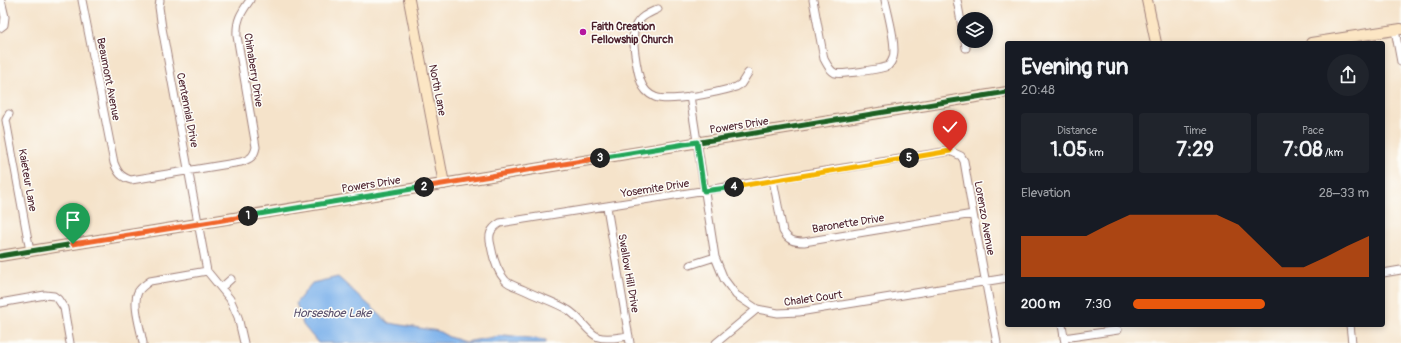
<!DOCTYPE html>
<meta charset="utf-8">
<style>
body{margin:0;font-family:Pangolin,sans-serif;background:#20242c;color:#f1f3f6;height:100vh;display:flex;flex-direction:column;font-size:15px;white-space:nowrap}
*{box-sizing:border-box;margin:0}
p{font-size:13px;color:#9ea1a6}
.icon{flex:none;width:22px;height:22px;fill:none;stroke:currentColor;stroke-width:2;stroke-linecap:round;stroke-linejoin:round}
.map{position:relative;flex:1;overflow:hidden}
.side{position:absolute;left:1005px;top:41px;width:380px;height:286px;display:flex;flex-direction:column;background:#171b24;border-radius:4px;box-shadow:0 2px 6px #0003}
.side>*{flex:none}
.controls{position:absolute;left:957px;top:12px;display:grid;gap:8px}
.controls a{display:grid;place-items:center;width:36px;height:36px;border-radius:50%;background:#171b24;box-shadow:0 2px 6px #0003;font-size:20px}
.pin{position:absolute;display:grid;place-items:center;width:34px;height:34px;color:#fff;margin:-41px -17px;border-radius:50% 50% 50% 0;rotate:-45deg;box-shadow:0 0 4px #0007}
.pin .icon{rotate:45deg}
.km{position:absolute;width:20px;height:20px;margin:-10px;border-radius:50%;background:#222;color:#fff;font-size:11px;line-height:20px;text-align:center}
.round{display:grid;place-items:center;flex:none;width:42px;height:42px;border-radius:21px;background:#20242c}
.headline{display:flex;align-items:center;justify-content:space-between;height:68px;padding:0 16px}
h1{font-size:22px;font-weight:700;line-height:30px}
.metrics{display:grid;grid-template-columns:repeat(3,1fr);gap:6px;height:68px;padding:4px 16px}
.metrics div{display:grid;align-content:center;border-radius:4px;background:#20242c;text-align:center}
.metrics b{font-size:20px;font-weight:700}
.metrics small{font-size:11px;font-weight:400}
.metrics p{font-size:11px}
.chart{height:112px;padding:8px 16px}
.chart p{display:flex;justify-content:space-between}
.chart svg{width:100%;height:72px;margin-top:4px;fill:#ea580c;opacity:.7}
ul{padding:0 16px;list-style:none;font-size:13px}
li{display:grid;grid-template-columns:64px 48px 1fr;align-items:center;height:30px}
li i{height:10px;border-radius:5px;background:#ea580c}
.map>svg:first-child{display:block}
.water{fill:#7eb2eb;stroke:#64688b}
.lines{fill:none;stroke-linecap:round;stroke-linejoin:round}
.street-casing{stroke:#a0817a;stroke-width:9}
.secondary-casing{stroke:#a0817a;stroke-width:12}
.street{stroke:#fff;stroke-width:7}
.secondary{stroke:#fce6c4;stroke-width:10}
.cycleway-casing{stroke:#fdfcf7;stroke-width:8}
.cycleway{stroke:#1b5e20;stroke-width:5}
.split-1-casing{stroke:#fff;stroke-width:8}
.split-2-casing{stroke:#fff;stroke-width:8}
.split-3-casing{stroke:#fff;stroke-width:8}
.split-4-casing{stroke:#fff;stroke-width:8}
.split-5-casing{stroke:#fff;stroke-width:8}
.split-6-casing{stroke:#fff;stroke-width:8}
.split-1{stroke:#f0652b;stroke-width:5}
.split-2{stroke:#22a559;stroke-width:5}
.split-3{stroke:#f0652b;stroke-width:5}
.split-4{stroke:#22a559;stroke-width:5}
.split-5{stroke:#f5b400;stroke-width:5}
.split-6{stroke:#f5b400;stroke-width:5}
.poi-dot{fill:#b5179e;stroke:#fdfcf7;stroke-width:1.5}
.labels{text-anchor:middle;stroke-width:3;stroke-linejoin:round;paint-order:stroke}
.poi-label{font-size:11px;font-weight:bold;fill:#4a1f2b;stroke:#fdfcf7;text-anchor:start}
.street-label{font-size:11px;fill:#4a1f2b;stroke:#fdfcf7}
.water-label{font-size:12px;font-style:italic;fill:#5c526e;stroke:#fdfcf7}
</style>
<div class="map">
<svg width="1401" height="343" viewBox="0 0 1401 343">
<rect width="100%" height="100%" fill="#fdfcf7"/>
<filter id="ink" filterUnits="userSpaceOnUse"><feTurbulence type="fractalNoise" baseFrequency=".025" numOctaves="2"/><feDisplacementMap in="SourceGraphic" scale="8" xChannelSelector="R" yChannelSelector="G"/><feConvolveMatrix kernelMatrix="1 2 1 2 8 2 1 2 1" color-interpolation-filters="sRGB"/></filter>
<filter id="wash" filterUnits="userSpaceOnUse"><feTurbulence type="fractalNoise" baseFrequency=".012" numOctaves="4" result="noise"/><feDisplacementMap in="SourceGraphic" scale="16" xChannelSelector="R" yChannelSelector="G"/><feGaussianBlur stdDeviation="0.9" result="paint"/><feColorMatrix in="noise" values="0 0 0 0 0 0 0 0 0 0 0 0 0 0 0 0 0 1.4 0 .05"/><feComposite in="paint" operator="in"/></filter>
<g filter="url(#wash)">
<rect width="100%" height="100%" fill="#f5e3ca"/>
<!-- water -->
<path class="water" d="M338,277L389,323L438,331L449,337L465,342L505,335L546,340V343H318L303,325L296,303L312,283Z"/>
</g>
<g filter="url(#ink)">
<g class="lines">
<defs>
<path id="street" d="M82,0L114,163C118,173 121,177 131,180L241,162C250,159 254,157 256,147L237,36C236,20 241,13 250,0
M160,0L159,7L162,28L207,271L230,299L238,317L244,343
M813,0L824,59C827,64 829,70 835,73C841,75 882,69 888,66C890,64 892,61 893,58C897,46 888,14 885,0
M957,0L964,38
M658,9C649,13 639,17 635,27C631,37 637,71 641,82C643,88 648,94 655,97C670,103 719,92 736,87L741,84L748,73
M0,28L4,25L5,17L1,0
M1395,30L1401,62
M965,41L966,48
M690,96L715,257L724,279L736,295L757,309L778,313L799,312L1007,278
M9,114L6,120L30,251
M773,180L783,231C788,240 793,242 804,242L973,214
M607,207L630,343
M690,265L715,257
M1383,273L1401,270
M221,288L231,279
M0,303L45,295L54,296L58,299L64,308L70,343
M1062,325L1065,343
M1350,325L1352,343
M629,336C619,337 607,340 598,337C588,333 580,317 568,310C555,302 538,297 524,290C518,287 509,285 505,280C497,271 493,257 491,246C488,235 490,229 500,223L950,151L961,156L964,161L973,214L997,343
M1064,338L1118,330
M143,343C141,330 132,304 138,292C141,287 146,284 150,281L207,271
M716,343L757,309"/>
<path id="secondary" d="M409,0L444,184
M1147,0L1156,43
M1311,43L1401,29
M0,256L1007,92"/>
</defs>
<!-- street casing -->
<use href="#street" class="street-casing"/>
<!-- secondary casing -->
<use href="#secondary" class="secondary-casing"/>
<!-- street -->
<use href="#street" class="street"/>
<!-- secondary -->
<use href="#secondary" class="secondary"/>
<defs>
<path id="cycleway" d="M0,256L1007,92"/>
</defs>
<!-- cycleway casing -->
<use href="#cycleway" class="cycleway-casing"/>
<!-- cycleway -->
<use href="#cycleway" class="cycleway"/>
</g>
</g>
<g class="lines" filter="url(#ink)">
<defs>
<path id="split-1" d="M73,244L248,216"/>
<path id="split-2" d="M248,216L424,187"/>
<path id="split-3" d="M424,187L600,158"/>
<path id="split-4" d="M600,158L697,142L704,191L734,187"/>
<path id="split-5" d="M734,187L909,158"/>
<path id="split-6" d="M909,158L950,151"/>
</defs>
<!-- split-1 casing -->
<use href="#split-1" class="split-1-casing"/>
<!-- split-2 casing -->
<use href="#split-2" class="split-2-casing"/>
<!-- split-3 casing -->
<use href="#split-3" class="split-3-casing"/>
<!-- split-4 casing -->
<use href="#split-4" class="split-4-casing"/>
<!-- split-5 casing -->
<use href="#split-5" class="split-5-casing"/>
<!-- split-6 casing -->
<use href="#split-6" class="split-6-casing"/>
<!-- split-1 -->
<use href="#split-1" class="split-1"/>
<!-- split-2 -->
<use href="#split-2" class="split-2"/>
<!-- split-3 -->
<use href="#split-3" class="split-3"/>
<!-- split-4 -->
<use href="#split-4" class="split-4"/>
<!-- split-5 -->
<use href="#split-5" class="split-5"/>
<!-- split-6 -->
<use href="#split-6" class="split-6"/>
</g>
<!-- markers -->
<circle class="poi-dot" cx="583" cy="32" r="4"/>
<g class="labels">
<!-- poi labels -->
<g class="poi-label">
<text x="591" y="30">Faith Creation<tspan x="591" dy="13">Fellowship Church</tspan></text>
</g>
<!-- street labels -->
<g class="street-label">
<text transform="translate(254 70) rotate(81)" y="4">Chinaberry Drive</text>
<text transform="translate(109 79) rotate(79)" y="4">Beaumont Avenue</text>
<text transform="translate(438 90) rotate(79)" y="4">North Lane</text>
<text transform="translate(188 110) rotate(79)" y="4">Centennial Drive</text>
<text transform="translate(739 125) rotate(-9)" y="4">Powers Drive</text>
<text transform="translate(28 180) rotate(80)" y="4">Kaieteur Lane</text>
<text transform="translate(371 184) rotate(-9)" y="4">Powers Drive</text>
<text transform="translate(655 188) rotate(-9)" y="4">Yosemite Drive</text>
<text transform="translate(985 218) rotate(80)" y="4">Lorenzo Avenue</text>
<text transform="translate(848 223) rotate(-9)" y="4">Baronette Drive</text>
<text transform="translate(629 273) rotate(80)" y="4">Swallow Hill Drive</text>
<text transform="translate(813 298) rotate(-8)" y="4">Chalet Court</text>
</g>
<!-- water labels -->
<g class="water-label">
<text x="332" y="317">Horseshoe Lake</text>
</g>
</g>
</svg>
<div class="controls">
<a><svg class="icon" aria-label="layers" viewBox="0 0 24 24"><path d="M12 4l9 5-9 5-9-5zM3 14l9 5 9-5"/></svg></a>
</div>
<div class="pin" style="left:73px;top:244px;background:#1e9e55"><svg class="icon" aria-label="arrive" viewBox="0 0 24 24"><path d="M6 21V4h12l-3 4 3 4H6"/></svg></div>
<div class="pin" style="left:950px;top:151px;background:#d93025"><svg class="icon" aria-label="check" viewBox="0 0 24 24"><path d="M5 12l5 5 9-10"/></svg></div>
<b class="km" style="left:248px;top:216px">1</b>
<b class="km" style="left:424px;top:187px">2</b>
<b class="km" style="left:600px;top:158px">3</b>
<b class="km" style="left:734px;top:187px">4</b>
<b class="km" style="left:909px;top:158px">5</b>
<section class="side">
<div class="headline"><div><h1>Evening run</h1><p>20:48</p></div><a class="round"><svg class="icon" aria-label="share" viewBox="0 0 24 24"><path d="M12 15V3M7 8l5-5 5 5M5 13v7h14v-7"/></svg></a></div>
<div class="metrics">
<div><p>Distance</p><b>1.05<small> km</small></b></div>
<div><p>Time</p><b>7:29</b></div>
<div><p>Pace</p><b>7:08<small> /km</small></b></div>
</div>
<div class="chart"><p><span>Elevation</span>28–33 m</p>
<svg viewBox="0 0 160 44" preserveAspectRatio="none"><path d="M0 44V19L10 19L20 19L30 19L40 12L50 6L60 6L70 6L80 6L90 6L100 12L110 25L120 38L130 38L140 32L150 25L160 19V44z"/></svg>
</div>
<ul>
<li><b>200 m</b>7:30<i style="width:56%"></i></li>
</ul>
</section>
</div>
